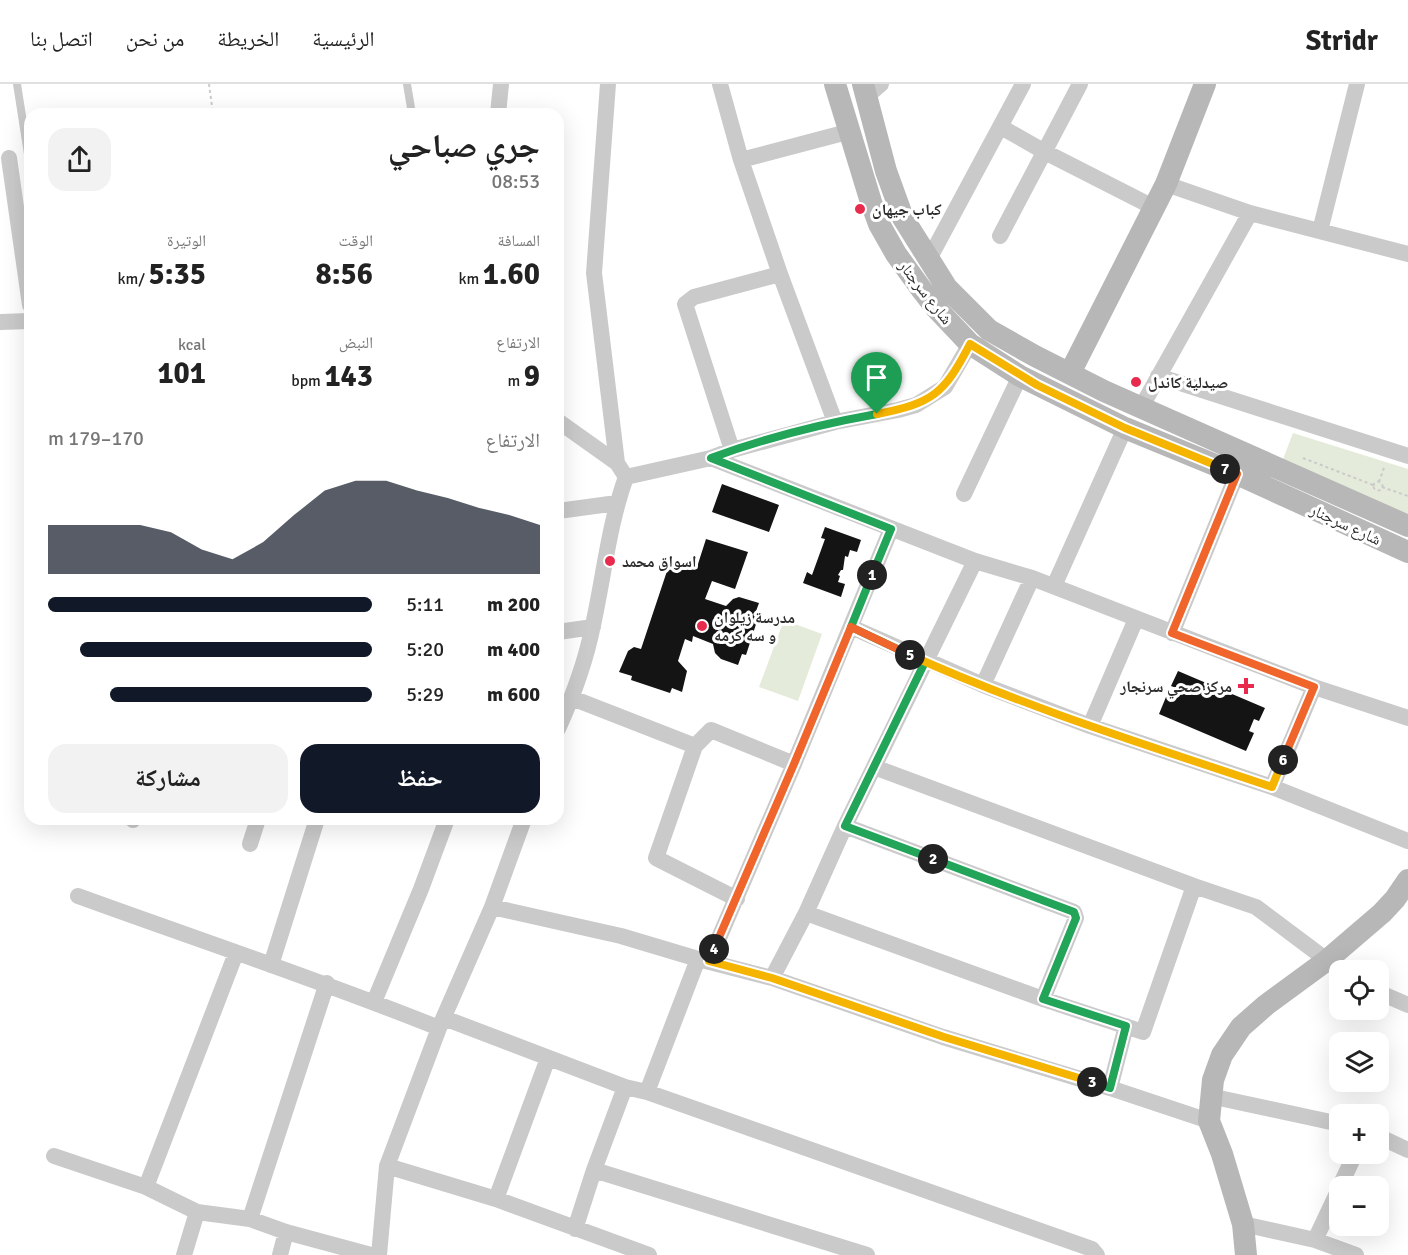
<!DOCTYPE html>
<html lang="ar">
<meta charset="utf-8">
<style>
body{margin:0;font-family:Signika,"Noto Naskh Arabic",sans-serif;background:#f2f2f2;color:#222;direction:rtl;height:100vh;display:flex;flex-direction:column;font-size:22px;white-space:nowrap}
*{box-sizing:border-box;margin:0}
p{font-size:20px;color:#767676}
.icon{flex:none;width:33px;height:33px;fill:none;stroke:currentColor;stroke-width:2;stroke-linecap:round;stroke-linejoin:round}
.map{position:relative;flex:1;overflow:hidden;direction:ltr}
.sheet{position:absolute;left:24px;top:24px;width:540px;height:717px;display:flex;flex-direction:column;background:#fff;border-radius:18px;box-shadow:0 6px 24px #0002;direction:rtl}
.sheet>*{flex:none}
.fabs{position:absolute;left:1329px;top:876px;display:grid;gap:12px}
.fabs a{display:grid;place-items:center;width:60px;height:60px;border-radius:12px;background:#fff;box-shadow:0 6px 24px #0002;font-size:30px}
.pin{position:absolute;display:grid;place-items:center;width:51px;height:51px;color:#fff;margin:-62px -26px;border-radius:50% 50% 50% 0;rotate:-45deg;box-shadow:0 0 6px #0007}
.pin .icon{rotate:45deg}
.km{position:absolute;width:30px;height:30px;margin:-15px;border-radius:50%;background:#222;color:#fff;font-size:16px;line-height:30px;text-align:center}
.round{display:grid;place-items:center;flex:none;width:63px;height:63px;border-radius:18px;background:#f2f2f2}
.head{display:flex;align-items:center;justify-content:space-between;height:102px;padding:0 24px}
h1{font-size:33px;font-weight:700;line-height:45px}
.metrics{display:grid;grid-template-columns:repeat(3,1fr);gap:9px;height:102px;padding:6px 24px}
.metrics div{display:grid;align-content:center}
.metrics b{font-size:30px;font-weight:700}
.metrics small{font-size:16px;font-weight:400}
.metrics p{font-size:16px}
.chart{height:168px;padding:12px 24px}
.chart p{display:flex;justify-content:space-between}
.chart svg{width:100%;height:108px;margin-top:6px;fill:#111827;opacity:.7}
.action{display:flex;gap:12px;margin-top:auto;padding:12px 24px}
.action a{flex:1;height:69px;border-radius:18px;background:#111827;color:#fff;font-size:24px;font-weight:700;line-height:69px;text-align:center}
.action a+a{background:#f2f2f2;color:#222}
ul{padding:0 24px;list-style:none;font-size:20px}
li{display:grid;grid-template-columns:96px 72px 1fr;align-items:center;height:45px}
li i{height:15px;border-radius:8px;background:#111827}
header{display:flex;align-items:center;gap:36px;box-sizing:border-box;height:84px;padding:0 30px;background:#fff;border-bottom:2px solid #e0e0e0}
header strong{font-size:28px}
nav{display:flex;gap:33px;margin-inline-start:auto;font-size:21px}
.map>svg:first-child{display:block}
.green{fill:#e5ebda}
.building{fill:#141414}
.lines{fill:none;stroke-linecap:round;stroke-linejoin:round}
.path{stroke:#cacaca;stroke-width:2;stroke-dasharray:3 3;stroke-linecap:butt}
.lane{stroke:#cacaca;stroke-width:8}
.street{stroke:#cacaca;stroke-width:16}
.secondary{stroke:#b7b7b7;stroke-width:22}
.split-1-casing{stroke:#fff;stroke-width:12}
.split-2-casing{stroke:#fff;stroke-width:12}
.split-3-casing{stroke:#fff;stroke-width:12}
.split-4-casing{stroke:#fff;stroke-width:12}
.split-5-casing{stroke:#fff;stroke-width:12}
.split-6-casing{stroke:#fff;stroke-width:12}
.split-7-casing{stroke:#fff;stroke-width:12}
.split-8-casing{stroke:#fff;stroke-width:12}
.split-1{stroke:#22a559;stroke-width:8}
.split-2{stroke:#22a559;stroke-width:8}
.split-3{stroke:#22a559;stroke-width:8}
.split-4{stroke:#f5b400;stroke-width:8}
.split-5{stroke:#f0652b;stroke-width:8}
.split-6{stroke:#f5b400;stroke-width:8}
.split-7{stroke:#f0652b;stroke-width:8}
.split-8{stroke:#f5b400;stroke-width:8}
.poi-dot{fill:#e82b4d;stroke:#fff;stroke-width:2}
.labels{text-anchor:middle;stroke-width:6;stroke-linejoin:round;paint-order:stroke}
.poi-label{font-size:16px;font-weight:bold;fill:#2d2d2d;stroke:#fff;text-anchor:start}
.street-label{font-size:16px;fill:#2d2d2d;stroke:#fff}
</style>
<header>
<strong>Stridr</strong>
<nav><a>الرئيسية</a><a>الخريطة</a><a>من نحن</a><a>اتصل بنا</a></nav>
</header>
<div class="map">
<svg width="1408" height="1171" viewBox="0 0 1408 1171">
<rect width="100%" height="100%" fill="#fff"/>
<!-- green -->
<path class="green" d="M1293,349L1408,385V434L1280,383Z
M784,536L822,550L798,617L759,603Z"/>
<!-- building -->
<path class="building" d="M722,400L779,421L769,448L712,428Z
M825,443L861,456L857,468L850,466L848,473L845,472L843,486H841L838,491L840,492L838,498L845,500L841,513L803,499L807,488L812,491L825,455L821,454Z
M706,455L748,468L735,505L712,497L705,515L726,522L733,515L739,513L759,519L755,530L759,531L746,571L742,570L738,581L721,575L715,569L713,560L693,552L692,558L685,555L678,577L687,587L682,608L672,604L670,609L631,596L632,592L619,588L628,567L634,563L641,565L671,475L697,483Z
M1178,587L1265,624L1259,637L1254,635L1249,647L1254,649L1246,667L1159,630L1166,613L1174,616L1179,605L1171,602Z"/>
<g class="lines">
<!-- path -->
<path class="path" d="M209,0L213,30
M1303,374L1373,401
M1373.5 402a4.5 4.5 0 1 1 9 0a4.5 4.5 0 1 1-9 0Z
M1379,398L1385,381
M1382,403L1408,412"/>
<!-- lane -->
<path class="lane" d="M17,0L30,83
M407,0L412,30"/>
<!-- street -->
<path class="street" d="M608,0L594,189L617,379L626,393
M720,0L741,76L780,190L835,338
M866,13L881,0
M498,30L501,0
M1001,43L1045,68L1153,123
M9,74L30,221
M741,76L851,47
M1166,100L1250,129L1408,170
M1320,147L1357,0
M1000,152L1080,0
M928,177L1023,0
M0,238L30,237
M1158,292L1408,372
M1142,322L1250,129
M558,337L617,379
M732,366L685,220L694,213L780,190
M711,374L975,477L1032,494L1314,603L1408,634
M626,393L711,374L732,366L835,338L898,326L916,321L945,303L970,260
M964,410L1020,292
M558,427L617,419
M1054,502L1125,344
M851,543L983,601L1090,642L1272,703L1408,757
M558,548L593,543
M1172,549L1237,390
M983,601L1032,494
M572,614L695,662
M1090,642L1136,535
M558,645C573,612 586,577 593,541C604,491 609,440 626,393
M874,683L1194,802L1256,823L1340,886
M1272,703L1314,603
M133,736V735
M845,742L1074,828L1076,834L1043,915
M250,760L258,735
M78,812C199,856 320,896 439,944
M737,815L656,774L695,662L711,646L794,680
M492,823L621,852L698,875L772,894L943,953L1110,1004L1209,1037
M806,829L1043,915L1143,948L1194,802
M709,877L794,680L891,445
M271,881L317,735
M772,894L806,829L845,742L975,477
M1378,908L1408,921
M374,918L421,805L447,735
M444,934L625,1003L647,1008L1092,1165L1097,1171
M1110,1004L1126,942
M647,1008L698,875
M1210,1012L1340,1040
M1378,1052L1408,1066
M54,1072L146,1103L197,1128L250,1135L286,1148L371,1171
M387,1082L496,1115L649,1171
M594,1086L867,1171
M1340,1102L1355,1070
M146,1103L236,869
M496,1115L548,974
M250,1135L327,899
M1243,1140L1315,1156L1356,1171
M575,1145L594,1086L625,1003
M1315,1156L1340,1103
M184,1171L197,1128
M280,1171L286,1148
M379,1171L387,1082L439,944L492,823L524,735"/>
<!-- secondary -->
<path class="secondary" d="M835,0L871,118L879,140L896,170L922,206L936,224L970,260L1020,292L1125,344L1237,390L1408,468
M863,0L886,87L903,134L947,204L989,246L1035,272L1104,307L1408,442
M1070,289L1166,100L1205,0
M1246,1171L1243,1140L1222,1070L1209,1037L1213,996L1222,971L1241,943L1266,921L1326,877L1382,829L1395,815L1408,796"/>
</g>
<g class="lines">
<defs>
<path id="split-1" d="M872,491L891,445L711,374C765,354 821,340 877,330"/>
<path id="split-2" d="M872,491L851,543L925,578L845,742L933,775"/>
<path id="split-3" d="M933,775L1074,828L1076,834L1043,915L1126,942L1110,1004L1092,998"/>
<path id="split-4" d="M714,865L709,877L772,894L944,953L1092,998"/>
<path id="split-5" d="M714,865L794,680L851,543L910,571"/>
<path id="split-6" d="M910,571C1027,624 1150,662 1272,703L1283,676"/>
<path id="split-7" d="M1225,385L1237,390L1172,549L1314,603L1283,676"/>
<path id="split-8" d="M877,330C933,319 944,310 970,260L1037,301L1125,344L1225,385"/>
</defs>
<!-- split-1 casing -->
<use href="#split-1" class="split-1-casing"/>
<!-- split-2 casing -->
<use href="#split-2" class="split-2-casing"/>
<!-- split-3 casing -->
<use href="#split-3" class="split-3-casing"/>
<!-- split-4 casing -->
<use href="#split-4" class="split-4-casing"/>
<!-- split-5 casing -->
<use href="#split-5" class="split-5-casing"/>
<!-- split-6 casing -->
<use href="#split-6" class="split-6-casing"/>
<!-- split-7 casing -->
<use href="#split-7" class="split-7-casing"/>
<!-- split-8 casing -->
<use href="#split-8" class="split-8-casing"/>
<!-- split-1 -->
<use href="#split-1" class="split-1"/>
<!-- split-2 -->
<use href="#split-2" class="split-2"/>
<!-- split-3 -->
<use href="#split-3" class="split-3"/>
<!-- split-4 -->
<use href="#split-4" class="split-4"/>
<!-- split-5 -->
<use href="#split-5" class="split-5"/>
<!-- split-6 -->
<use href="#split-6" class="split-6"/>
<!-- split-7 -->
<use href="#split-7" class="split-7"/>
<!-- split-8 -->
<use href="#split-8" class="split-8"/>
</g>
<!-- markers -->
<g class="poi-dot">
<circle cx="860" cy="125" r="6"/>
<circle cx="1136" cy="298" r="6"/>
<circle cx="610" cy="477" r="6"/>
<circle cx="702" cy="542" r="6"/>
<path d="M1243 593h6v6h6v6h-6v6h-6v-6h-6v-6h6z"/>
</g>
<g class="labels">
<!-- poi labels -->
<g class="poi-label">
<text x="872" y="131">كباب جيهان</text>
<text x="1148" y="304">صيدلية كاندل</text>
<text x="622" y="483">اسواق محمد</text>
<text x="714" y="539">مدرسة زيلوان<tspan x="714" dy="18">و سه كرمه</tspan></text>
<text x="1232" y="608" text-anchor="end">مركز صحي سرنجار</text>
</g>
<!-- street labels -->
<g class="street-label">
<text transform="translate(926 208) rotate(52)" y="6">شارع سرجنار</text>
<text transform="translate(1346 440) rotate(25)" y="6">شارع سرجنار</text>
</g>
</g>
</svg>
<div class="fabs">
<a><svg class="icon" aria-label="locate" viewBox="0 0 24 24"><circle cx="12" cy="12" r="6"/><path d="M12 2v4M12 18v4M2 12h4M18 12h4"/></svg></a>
<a><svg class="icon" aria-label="layers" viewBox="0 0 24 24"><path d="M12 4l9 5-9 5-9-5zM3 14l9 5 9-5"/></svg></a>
<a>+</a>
<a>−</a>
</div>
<div class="pin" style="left:877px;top:330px;background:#1e9e55"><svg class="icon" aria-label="arrive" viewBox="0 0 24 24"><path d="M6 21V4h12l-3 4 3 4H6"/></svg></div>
<b class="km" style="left:872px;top:491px">1</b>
<b class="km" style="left:933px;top:775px">2</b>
<b class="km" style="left:1092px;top:998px">3</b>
<b class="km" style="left:714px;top:865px">4</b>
<b class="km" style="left:910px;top:571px">5</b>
<b class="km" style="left:1283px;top:676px">6</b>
<b class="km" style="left:1225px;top:385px">7</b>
<section class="sheet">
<div class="head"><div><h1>جري صباحي</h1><p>08:53</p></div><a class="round"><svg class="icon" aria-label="share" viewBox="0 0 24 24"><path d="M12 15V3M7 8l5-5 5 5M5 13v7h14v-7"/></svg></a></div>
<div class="metrics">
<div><p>المسافة</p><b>1.60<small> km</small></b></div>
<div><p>الوقت</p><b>8:56</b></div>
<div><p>الوتيرة</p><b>5:35<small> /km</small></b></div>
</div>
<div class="metrics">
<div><p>الارتفاع</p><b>9<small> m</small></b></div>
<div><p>النبض</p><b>143<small> bpm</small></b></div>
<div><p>kcal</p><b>101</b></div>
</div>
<div class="chart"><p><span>الارتفاع</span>170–179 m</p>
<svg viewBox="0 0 160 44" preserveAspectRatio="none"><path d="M0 44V24L10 24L20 24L30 24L40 27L50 34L60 38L70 31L80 20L90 10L100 6L110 6L120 10L130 13L140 17L150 20L160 24V44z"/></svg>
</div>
<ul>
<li><b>200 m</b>5:11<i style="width:100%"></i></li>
<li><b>400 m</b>5:20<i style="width:90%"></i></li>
<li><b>600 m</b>5:29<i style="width:81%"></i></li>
</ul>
<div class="action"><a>حفظ</a><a>مشاركة</a></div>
</section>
</div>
